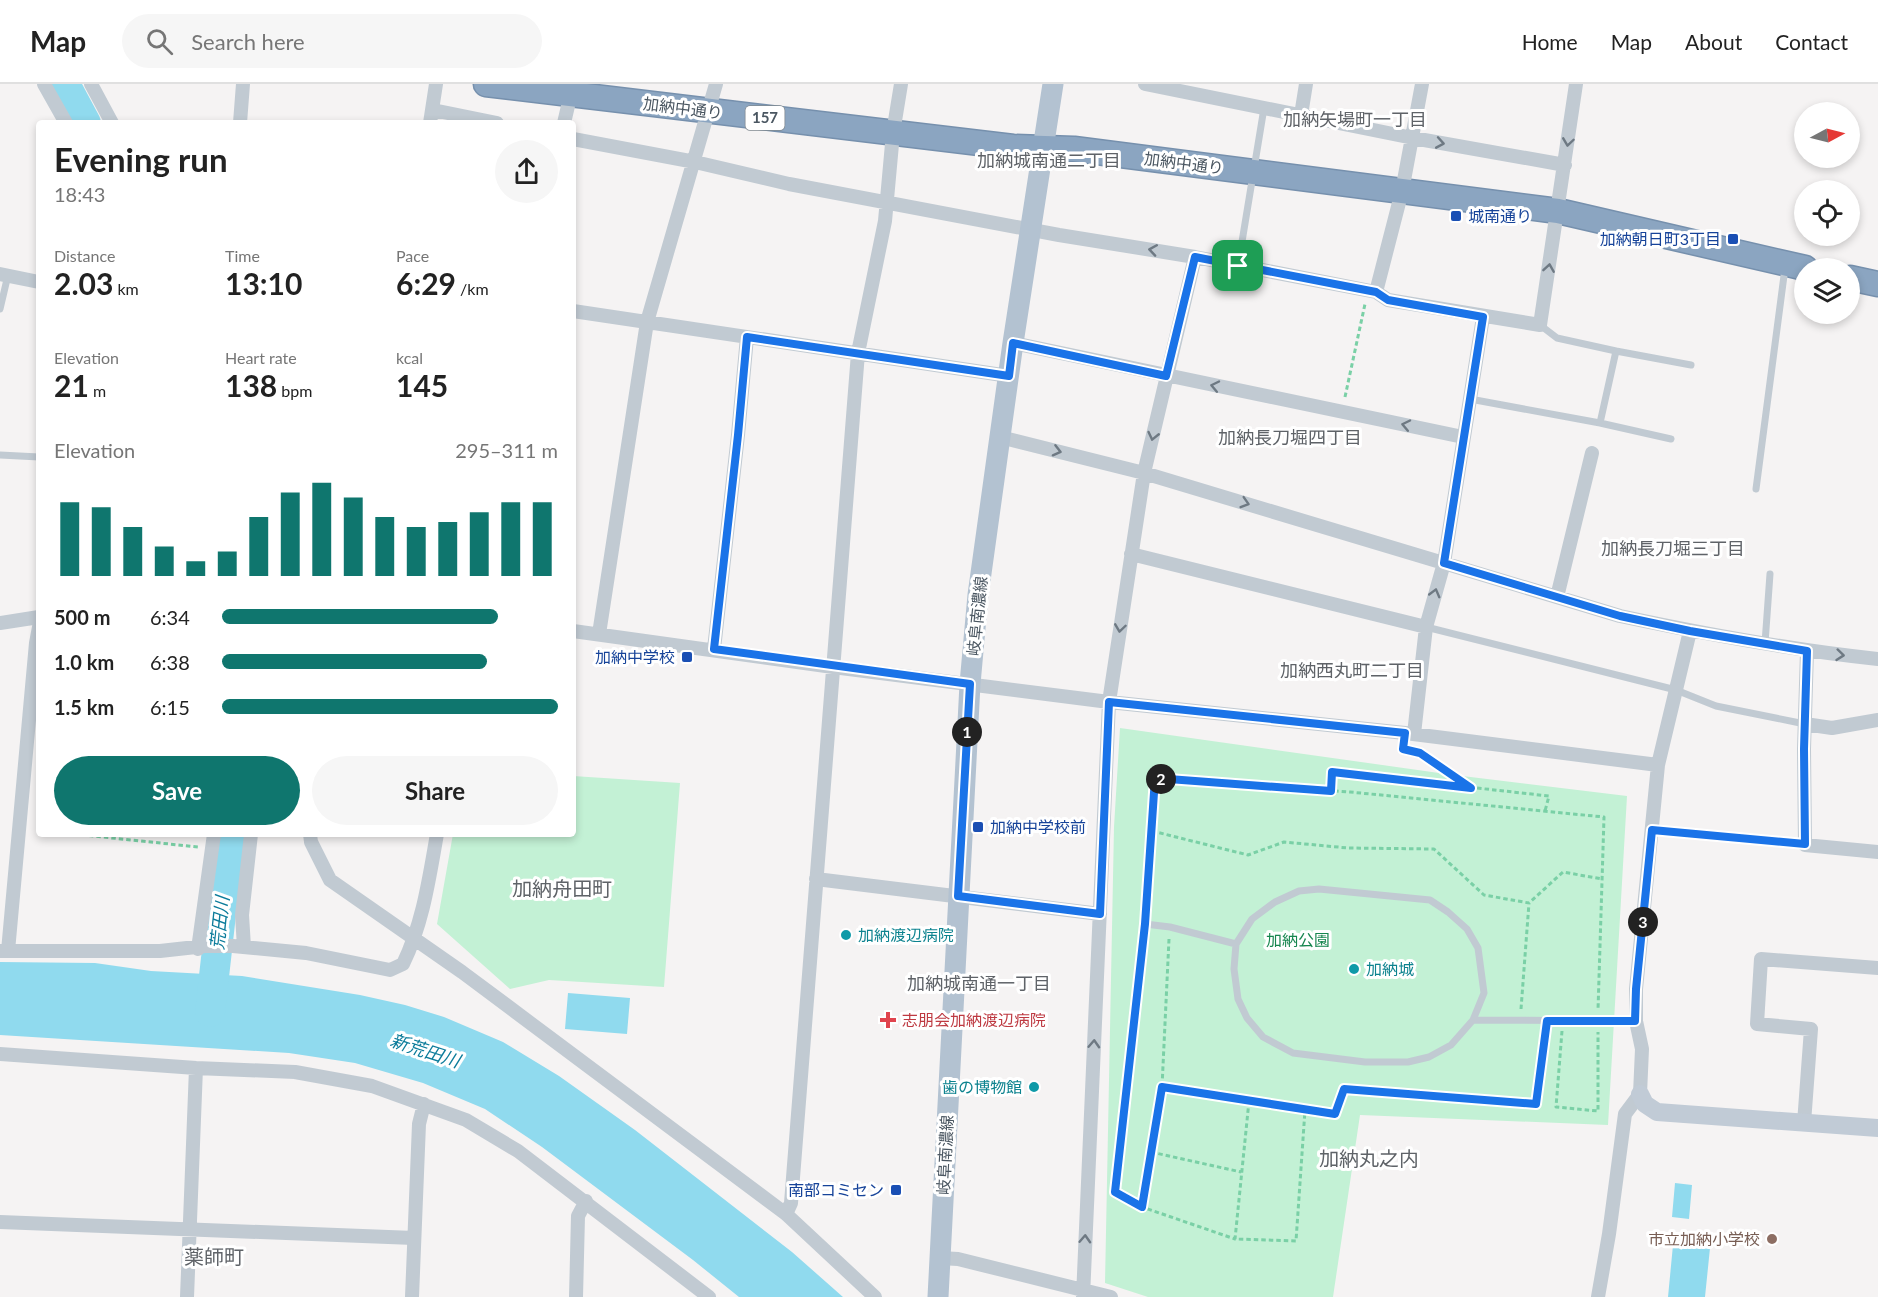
<!DOCTYPE html>
<meta charset="utf-8">
<style>
body{margin:0;font-family:Lato,"Noto Sans JP",sans-serif;background:#f6f6f6;color:#222;height:100vh;display:flex;flex-direction:column;font-size:22px;white-space:nowrap}
*{box-sizing:border-box;margin:0}
p{font-size:20px;color:#767676}
.icon{flex:none;width:33px;height:33px;fill:none;stroke:currentColor;stroke-width:2;stroke-linecap:round;stroke-linejoin:round}
.map{position:relative;flex:1;overflow:hidden}
.details{position:absolute;left:36px;top:36px;width:540px;height:717px;display:flex;flex-direction:column;background:#fff;border-radius:6px;box-shadow:0 3px 9px #0003}
.details>*{flex:none}
.needle{width:39px;rotate:83deg}
.tools{position:absolute;left:1794px;top:18px;display:grid;gap:12px}
.tools a{display:grid;place-items:center;width:66px;height:66px;border-radius:50%;background:#fff;box-shadow:0 3px 9px #0003;font-size:30px}
.pin{position:absolute;display:grid;place-items:center;width:51px;height:51px;color:#fff;margin:-26px;border-radius:12px;box-shadow:0 3px 9px #0006}
.km{position:absolute;width:30px;height:30px;margin:-15px;border-radius:50%;background:#222;color:#fff;font-size:16px;line-height:30px;text-align:center}
.round{display:grid;place-items:center;flex:none;width:63px;height:63px;border-radius:32px;background:#f6f6f6}
.overview{display:flex;align-items:center;justify-content:space-between;height:102px;padding:0 18px}
h1{font-size:33px;font-weight:700;line-height:45px}
.metrics{display:grid;grid-template-columns:repeat(3,1fr);gap:9px;height:102px;padding:6px 18px}
.metrics div{display:grid;align-content:center}
.metrics b{font-size:30px;font-weight:700}
.metrics small{font-size:16px;font-weight:400}
.metrics p{font-size:16px}
.chart{height:168px;padding:12px 18px}
.chart p{display:flex;justify-content:space-between}
.chart svg{width:100%;height:108px;margin-top:6px;stroke:#0f766e;stroke-width:6}
.action{display:flex;gap:12px;margin-top:auto;padding:12px 18px}
.action a{flex:1;height:69px;border-radius:36px;background:#0f766e;color:#fff;font-size:24px;font-weight:700;line-height:69px;text-align:center}
.action a+a{background:#f6f6f6;color:#222}
ul{padding:0 18px;list-style:none;font-size:20px}
li{display:grid;grid-template-columns:96px 72px 1fr;align-items:center;height:45px}
li i{height:15px;border-radius:8px;background:#0f766e}
header{display:flex;align-items:center;gap:36px;box-sizing:border-box;height:84px;padding:0 30px;background:#fff;border-bottom:2px solid #e0e0e0}
header strong{font-size:28px}
nav{display:flex;gap:33px;margin-inline-start:auto;font-size:21px}
.search{width:420px;height:54px;background:#f6f6f6;display:flex;align-items:center;gap:15px;box-sizing:border-box;padding:0 21px;border-radius:33px;color:#767676;font-size:22px}
.map>svg:first-child{display:block}
.green{fill:#c3f1d5}
.water{fill:#90daee}
.lines{fill:none;stroke-linecap:round;stroke-linejoin:round}
.river{stroke:#90daee;stroke-width:30}
.highway-casing{stroke:#7690ad;stroke-width:27}
.path{stroke:#7ad0a6;stroke-width:3;stroke-dasharray:4.5 3;stroke-linecap:butt}
.lane{stroke:#c1cad2;stroke-width:7}
.street{stroke:#c1cad2;stroke-width:14}
.secondary{stroke:#c1cbd6;stroke-width:18}
.primary{stroke:#b3c2d1;stroke-width:21}
.highway{stroke:#8ba5c1;stroke-width:24}
.oneway{stroke:#6e7983}
.route-casing{stroke:#fff;stroke-width:12}
.route{stroke:#1a73e8;stroke-width:8}
.transit-dot{fill:#1a4fb4;stroke:#fff;stroke-width:2}
.culture-dot{fill:#0f9aa8;stroke:#fff;stroke-width:2}
.health-dot{fill:#e0444e;stroke:#fff;stroke-width:2}
.education-dot{fill:#8d6e63;stroke:#fff;stroke-width:2}
.labels{text-anchor:middle;stroke-width:6;stroke-linejoin:round;paint-order:stroke}
.shield{fill:#fff;stroke:#808990;stroke-width:1.5}
.shield-label{font-size:15px;font-weight:bold;fill:#4a5661}
.street-label{font-size:16px;fill:#4a5661;stroke:#fff}
.transit-label{font-size:16px;fill:#164399;stroke:#fff;text-anchor:end}
.culture-label{font-size:16px;fill:#0d838f;stroke:#fff;text-anchor:start}
.park-label{font-size:16px;fill:#17864f;stroke:#fff}
.health-label{font-size:16px;fill:#be3a42;stroke:#fff;text-anchor:start}
.education-label{font-size:16px;fill:#785e54;stroke:#fff;text-anchor:end}
.neighbourhood-label{font-size:18px;fill:#5f6368;stroke:#fff}
.water-label{font-size:18px;font-style:italic;fill:#0c7c9b;stroke:#fff}
.quarter-label{font-size:20px;fill:#5f6368;stroke:#fff}
</style>
<header>
<strong>Map</strong>
<div class="search"><svg class="icon" aria-label="search" viewBox="0 0 24 24"><circle cx="10" cy="10" r="6"/><path d="M15 15l6 6"/></svg>Search here</div>
<nav><a>Home</a><a>Map</a><a>About</a><a>Contact</a></nav>
</header>
<div class="map">
<svg width="1878" height="1213" viewBox="0 0 1878 1213">
<rect width="100%" height="100%" fill="#f5f3f3"/>
<!-- green -->
<path class="green" d="M1120,644L1446,690L1627,712L1608,1041L1360,1031L1333,1213H1148L1105,1199L1114,743Z
M573,692L680,699L664,903L549,896L510,905L437,840L453,750H573Z"/>
<!-- water -->
<path class="water" d="M0,878L95,879L151,887L242,892L360,911L405,921L444,933L503,958L559,992L635,1046L792,1168L843,1213H739L693,1176L542,1063L485,1025L423,999L355,979L289,969L0,951Z
M568,909L630,914L627,950L565,945Z
M1675,1099L1692,1101L1689,1135L1672,1133Z
M1673,1161L1710,1164L1705,1213H1668Z"/>
<g class="lines">
<!-- river -->
<path class="river" d="M65,0L86,39
M210,928L230,750"/>
<defs>
<path id="highway" d="M486,0L1013,63L1074,65L1558,127L1805,184
M1850,194L1878,200"/>
</defs>
<!-- highway casing -->
<use href="#highway" class="highway-casing"/>
<!-- path -->
<path class="path" d="M1345,313L1365,220
M1406,666L1420,669L1470,703
M1331,707L1332,688L1549,712L1545,727
M1152,747L1248,771L1284,758L1348,764L1434,765L1484,811L1529,819L1563,788L1602,795
M74,750L198,763
M1145,829L1155,694L1350,708L1604,733L1598,926
M1169,855L1162,1003L1335,1030L1344,1005L1536,1020L1545,947
M1521,925L1529,819
M1562,947L1556,1023L1598,1027V948
M1162,1003L1142,1123L1235,1155
M1249,1017L1235,1155L1296,1157L1305,1026
M1151,1068L1241,1088
M1142,1123L1115,1108L1144,851"/>
<!-- lane -->
<path class="lane" d="M1238,182L1264,24
M0,225L8,191
M1540,241L1557,254L1616,267L1600,339
M1616,267L1691,281
M1470,315L1600,339L1671,355
M0,371L39,373
M1756,405L1785,184
M1426,543L1676,606L1716,622L1805,640
M1765,559L1770,490
M1652,746L1805,761
M1319,805L1430,816L1448,828L1467,845L1478,864L1484,909L1473,936L1451,961L1429,973L1408,978H1365L1293,969L1263,953L1247,934L1238,915L1234,885L1236,860L1252,835L1275,818L1299,807Z
M1145,840L1170,843L1236,860
M1473,936L1636,937"/>
<!-- street -->
<path class="street" d="M44,0L66,39
M91,0L112,39
M1145,0L1413,54L1565,81
M433,26L497,39
M1301,31L1306,0
M240,39L243,0
M430,39L436,0
M564,39L572,5
M573,55L695,78L789,100L1059,151L1195,173L1376,208L1388,216L1540,241L1576,0
M0,190L39,198
M1376,208L1402,107L1422,0
M573,227L1009,292
M1013,259L1463,353
M1000,353L1144,389L1620,532C1705,550 1791,566 1878,575
M1131,470L1426,543
M1557,513L1592,369
M0,539L39,533
M573,547L833,583L1109,618L1405,649L1658,681
M599,550L647,238L716,0
M714,565L738,351L747,253
M1807,567L1804,665L1805,761L1878,768
M1805,640L1832,644L1878,636
M1414,650L1426,543L1444,479L1483,233
M310,750L311,758L330,796L462,888L786,1130L875,1213
M816,795L1100,830
M244,863L242,831L251,750
M198,865L214,750
M0,867H160L205,862H233L306,869L390,886L403,880C423,839 429,795 437,750
M8,867L36,559L39,543
M0,970L196,984L295,988L372,1002L466,1036L518,1067L709,1213
M1804,1039L1811,945L1757,940L1761,875L1878,884
M786,1130L791,1119L858,269L885,137L893,49L901,0
M0,1138L414,1154
M940,1174L958,1175L1111,1213
M187,1213L196,984
M412,1213L419,1040L424,1020
M576,1213L578,1132L586,1117
M1083,1213L1109,618L1144,389L1195,173
M1598,1213L1609,1150L1625,1030L1640,1010L1642,965L1636,937V905L1658,681L1690,547"/>
<!-- secondary -->
<path class="secondary" d="M1640,1010L1645,1020L1657,1028L1878,1044"/>
<!-- primary -->
<path class="primary" d="M938,1213L970,600L978,511L1013,259L1053,0"/>
<!-- highway -->
<use href="#highway" class="highway"/>
</g>
<!-- one-way arrows -->
<defs><path id="oneway-chevron" d="M-2-3.5L2.5 0L-2 3.5" fill="none" stroke-width="1.6" stroke-linecap="round" stroke-linejoin="round" transform="scale(1.5)"/></defs>
<g class="oneway">
<use href="#oneway-chevron" transform="translate(1568 58) rotate(98)"/>
<use href="#oneway-chevron" transform="translate(1440 59) rotate(10)"/>
<use href="#oneway-chevron" transform="translate(1153 166) rotate(-171)"/>
<use href="#oneway-chevron" transform="translate(1549 184) rotate(-81)"/>
<use href="#oneway-chevron" transform="translate(1215 302) rotate(-168)"/>
<use href="#oneway-chevron" transform="translate(1406 341) rotate(-168)"/>
<use href="#oneway-chevron" transform="translate(1153 352) rotate(103)"/>
<use href="#oneway-chevron" transform="translate(1057 367) rotate(14)"/>
<use href="#oneway-chevron" transform="translate(1245 419) rotate(17)"/>
<use href="#oneway-chevron" transform="translate(1435 509) rotate(-75)"/>
<use href="#oneway-chevron" transform="translate(1120 544) rotate(98)"/>
<use href="#oneway-chevron" transform="translate(1840 571) rotate(6)"/>
<use href="#oneway-chevron" transform="translate(1094 960) rotate(-87)"/>
<use href="#oneway-chevron" transform="translate(1085 1155) rotate(-87)"/>
</g>
<g class="lines">
<defs>
<path id="route" d="M1195,173L1376,208L1388,216L1483,233L1444,479L1620,532L1690,547L1807,567L1804,665L1805,760L1652,746L1636,905L1635,937H1547L1536,1020L1344,1005L1335,1030L1162,1003L1142,1123L1115,1108L1145,840L1155,694L1331,707L1332,688L1471,704L1420,669L1403,665L1405,649L1109,618L1100,830L958,812L970,600L714,565L738,351L747,253L1009,292L1013,259L1166,292Z"/>
</defs>
<!-- route casing -->
<use href="#route" class="route-casing"/>
<!-- route -->
<use href="#route" class="route"/>
</g>
<!-- markers -->
<g class="transit-dot">
<rect x="1450" y="126" width="12" height="12" rx="3"/>
<rect x="1727" y="149" width="12" height="12" rx="3"/>
<rect x="681" y="567" width="12" height="12" rx="3"/>
<rect x="972" y="737" width="12" height="12" rx="3"/>
<rect x="890" y="1100" width="12" height="12" rx="3"/>
</g>
<g class="culture-dot">
<circle cx="846" cy="851" r="6"/>
<circle cx="1354" cy="885" r="6"/>
<circle cx="1034" cy="1003" r="6"/>
</g>
<path class="health-dot" d="M885 927h6v6h6v6h-6v6h-6v-6h-6v-6h6z"/>
<circle class="education-dot" cx="1772" cy="1155" r="6"/>
<g class="labels">
<!-- shield labels -->
<rect class="shield" x="745.5" y="22" width="39" height="24" rx="4.5"/>
<g class="shield-label">
<text x="765" y="39">157</text>
</g>
<!-- street labels -->
<g class="street-label">
<text transform="translate(683 24) rotate(7)" y="6">加納中通り</text>
<text transform="translate(1184 79) rotate(7)" y="6">加納中通り</text>
<text transform="translate(977 532) rotate(-84)" y="6">岐阜南濃線</text>
<text transform="translate(945 1071) rotate(-87)" y="6">岐阜南濃線</text>
</g>
<!-- transit labels -->
<g class="transit-label">
<text x="1468" y="138" text-anchor="start">城南通り</text>
<text x="1721" y="161">加納朝日町3丁目</text>
<text x="675" y="579">加納中学校</text>
<text x="990" y="749" text-anchor="start">加納中学校前</text>
<text x="884" y="1112">南部コミセン</text>
</g>
<!-- culture labels -->
<g class="culture-label">
<text x="858" y="857">加納渡辺病院</text>
<text x="1366" y="891">加納城</text>
<text x="1022" y="1009" text-anchor="end">歯の博物館</text>
</g>
<!-- park labels -->
<g class="park-label">
<text x="1298" y="862">加納公園</text>
</g>
<!-- health labels -->
<g class="health-label">
<text x="902" y="942">志朋会加納渡辺病院</text>
</g>
<!-- education labels -->
<g class="education-label">
<text x="1760" y="1161">市立加納小学校</text>
</g>
<!-- neighbourhood labels -->
<g class="neighbourhood-label">
<text x="1355" y="42">加納矢場町一丁目</text>
<text x="1049" y="83">加納城南通二丁目</text>
<text x="1290" y="360">加納長刀堀四丁目</text>
<text x="1673" y="471">加納長刀堀三丁目</text>
<text x="1352" y="593">加納西丸町二丁目</text>
<text x="979" y="906">加納城南通一丁目</text>
</g>
<!-- water labels -->
<g class="water-label">
<text transform="translate(220 839) rotate(-84)" y="6">荒田川</text>
<text transform="translate(425 967) rotate(18)" y="6">新荒田川</text>
</g>
<!-- quarter labels -->
<g class="quarter-label">
<text x="562" y="812">加納舟田町</text>
<text x="1369" y="1082">加納丸之内</text>
<text x="214" y="1180">薬師町</text>
</g>
</g>
</svg>
<div class="tools">
<a><svg class="needle" viewBox="-14 -14 28 28"><path d="M0-13l5 13h-10z" fill="#e53935"/><path d="M0 13l5-13h-10z" fill="#767676"/></svg></a>
<a><svg class="icon" aria-label="locate" viewBox="0 0 24 24"><circle cx="12" cy="12" r="6"/><path d="M12 2v4M12 18v4M2 12h4M18 12h4"/></svg></a>
<a><svg class="icon" aria-label="layers" viewBox="0 0 24 24"><path d="M12 4l9 5-9 5-9-5zM3 14l9 5 9-5"/></svg></a>
</div>
<div class="pin" style="left:1238px;top:182px;background:#1e9e55"><svg class="icon" aria-label="arrive" viewBox="0 0 24 24"><path d="M6 21V4h12l-3 4 3 4H6"/></svg></div>
<b class="km" style="left:967px;top:648px">1</b>
<b class="km" style="left:1161px;top:695px">2</b>
<b class="km" style="left:1643px;top:838px">3</b>
<section class="details">
<div class="overview"><div><h1>Evening run</h1><p>18:43</p></div><a class="round"><svg class="icon" aria-label="share" viewBox="0 0 24 24"><path d="M12 15V3M7 8l5-5 5 5M5 13v7h14v-7"/></svg></a></div>
<div class="metrics">
<div><p>Distance</p><b>2.03<small> km</small></b></div>
<div><p>Time</p><b>13:10</b></div>
<div><p>Pace</p><b>6:29<small> /km</small></b></div>
</div>
<div class="metrics">
<div><p>Elevation</p><b>21<small> m</small></b></div>
<div><p>Heart rate</p><b>138<small> bpm</small></b></div>
<div><p>kcal</p><b>145</b></div>
</div>
<div class="chart"><p><span>Elevation</span>295–311 m</p>
<svg viewBox="0 0 160 44" preserveAspectRatio="none"><path d="M5 44V14M15 44V16M25 44V24M35 44V32M45 44V38M55 44V34M65 44V20M75 44V10M85 44V6M95 44V12M105 44V20M115 44V24M125 44V22M135 44V18M145 44V14M155 44V14"/></svg>
</div>
<ul>
<li><b>500 m</b>6:34<i style="width:82%"></i></li>
<li><b>1.0 km</b>6:38<i style="width:79%"></i></li>
<li><b>1.5 km</b>6:15<i style="width:100%"></i></li>
</ul>
<div class="action"><a>Save</a><a>Share</a></div>
</section>
</div>
